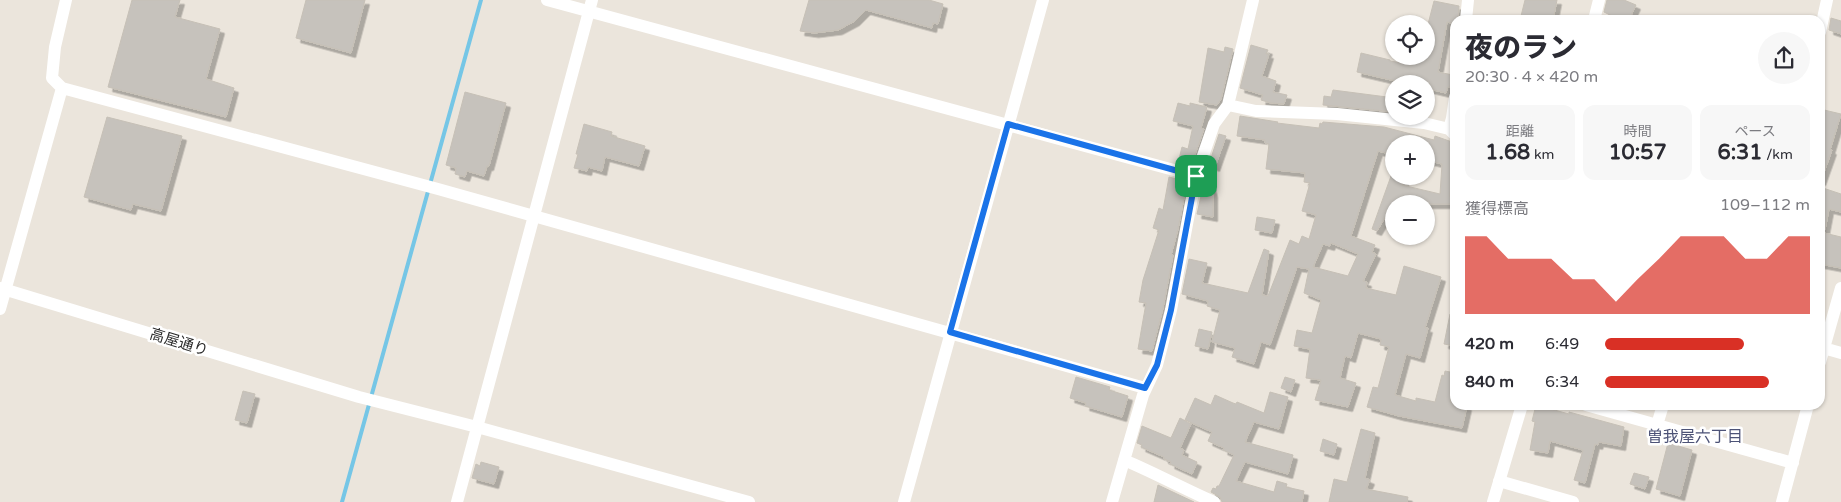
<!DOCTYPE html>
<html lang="ja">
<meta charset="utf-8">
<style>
body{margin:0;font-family:"Varela Round","Noto Sans JP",sans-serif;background:#f7f7f7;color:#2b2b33;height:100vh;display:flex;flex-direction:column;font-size:19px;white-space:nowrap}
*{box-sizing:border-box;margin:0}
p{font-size:16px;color:#7c7c81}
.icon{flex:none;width:28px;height:28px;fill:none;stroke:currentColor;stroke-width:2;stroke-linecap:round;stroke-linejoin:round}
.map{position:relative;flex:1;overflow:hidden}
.panel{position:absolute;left:1450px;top:15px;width:375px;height:395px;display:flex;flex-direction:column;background:#fff;border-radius:15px;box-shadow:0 1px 4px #0004}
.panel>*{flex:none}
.fabs{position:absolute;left:1385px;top:15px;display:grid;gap:10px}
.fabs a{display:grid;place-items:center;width:50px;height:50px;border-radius:50%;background:#fff;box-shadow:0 1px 4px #0004;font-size:25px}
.pin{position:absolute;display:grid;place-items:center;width:42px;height:42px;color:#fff;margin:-21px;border-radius:10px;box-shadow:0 2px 8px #0006}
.round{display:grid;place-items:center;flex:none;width:52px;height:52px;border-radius:26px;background:#f7f7f7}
.headline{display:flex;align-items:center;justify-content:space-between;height:85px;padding:0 15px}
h1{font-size:28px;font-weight:800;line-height:38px}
.figures{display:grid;grid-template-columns:repeat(3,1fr);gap:8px;height:85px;padding:5px 15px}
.figures div{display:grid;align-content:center;border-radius:12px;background:#f7f7f7;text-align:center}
.figures b{font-size:21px;font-weight:800}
.figures small{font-size:14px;font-weight:400}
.figures p{font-size:14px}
.chart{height:140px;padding:10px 15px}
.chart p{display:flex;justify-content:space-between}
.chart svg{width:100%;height:90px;margin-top:5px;fill:#d93025;opacity:.7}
ul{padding:0 15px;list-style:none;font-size:16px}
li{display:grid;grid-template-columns:80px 60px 1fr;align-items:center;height:38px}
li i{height:12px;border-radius:6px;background:#d93025}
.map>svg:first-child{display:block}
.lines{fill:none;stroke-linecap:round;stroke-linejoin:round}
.stream{stroke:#75c6e6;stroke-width:4}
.building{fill:#c6c2bc;stroke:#c6c0b6;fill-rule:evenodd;filter:url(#shadow)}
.minor{stroke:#fff;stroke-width:12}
.route-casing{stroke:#fff;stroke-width:10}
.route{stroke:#1a73e8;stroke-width:6}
.labels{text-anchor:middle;stroke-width:5;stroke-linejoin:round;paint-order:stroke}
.street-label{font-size:15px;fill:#292929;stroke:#fff}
.neighbourhood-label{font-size:16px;fill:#4d5377;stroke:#fff}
</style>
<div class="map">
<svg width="1841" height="502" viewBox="0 0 1841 502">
<defs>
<filter id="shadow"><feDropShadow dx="4.5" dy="4.5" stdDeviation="0" flood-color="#0004"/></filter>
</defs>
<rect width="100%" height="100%" fill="#ebe5dc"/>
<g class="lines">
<!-- stream -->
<path class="stream" d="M342,502L481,0"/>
</g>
<!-- building -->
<path class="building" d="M132,0H180L175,17L220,29L206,79L234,88L226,117L108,87Z
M306,0H365L351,53L296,38Z
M809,0H929L943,4L938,24L933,23L932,28L866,10L855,21L838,30L814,33L800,31Z
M1525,0H1557L1553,20H1520Z
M1607,0H1624L1636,5L1629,20H1613L1614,17L1604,12Z
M1434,1L1459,6L1458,20H1455V24L1447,22L1438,72L1453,75L1450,87H1448L1446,93L1429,89L1430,84H1408L1357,72L1361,53L1390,60V61L1413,65L1415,56H1426V32Z
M1831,18L1841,21V34L1829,30Z
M1251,45L1268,50L1266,54H1269L1262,76L1276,81L1273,92L1287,95L1284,104L1271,103L1261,100L1263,95L1240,88Z
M1225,47L1233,49L1221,99L1217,105L1199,102L1208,48L1224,52Z
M1333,90L1387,97L1385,101L1394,103V112L1323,105L1324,96L1331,97Z
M465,92L506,103L489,166H487L484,176L467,171L465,177L455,174L456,168L446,165Z
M1178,103L1190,106V103L1207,107L1201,128L1204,129L1191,166L1178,163L1182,147L1188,149L1193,126L1173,121Z
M1820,109L1841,114L1830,150H1832L1821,181H1820Z
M1240,116L1278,122L1277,123L1319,128L1320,123L1322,124L1323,122L1384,127L1434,140L1435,136L1455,143V168H1452L1450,197L1455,198V204H1393L1377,231L1372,229L1391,176H1406L1402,185L1440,194L1442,164L1426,160V144H1394V155L1378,151L1351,236L1375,245L1372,252L1376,254L1363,281L1367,282L1366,288L1396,295L1404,266L1441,277L1425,328H1428L1420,358L1406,354L1395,395L1416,401V398L1435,402L1442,375L1444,376L1445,371L1455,373L1452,388L1454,389L1450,402L1455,403V405L1467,406L1462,428L1399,416L1367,407L1373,387L1378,388L1389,347L1380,345L1381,339L1358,333L1351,358L1345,356L1340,378L1356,383L1348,407L1315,400L1321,380L1306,378L1310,349L1294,346L1297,330L1312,333L1321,300L1304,293L1309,269L1297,267L1270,345L1261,342L1254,364L1232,357L1235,348L1212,342L1220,310L1207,306L1208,301L1182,294L1189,259L1207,263L1202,283L1248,293L1264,249L1269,251L1262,295L1268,296L1290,240L1299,244L1302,236L1309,239L1316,215L1302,211L1310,183L1304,182L1305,173L1266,169L1269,144L1265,143V140L1237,136ZM1331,243L1358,254L1348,276L1313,267L1323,244L1330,246Z
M107,117L182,136L161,211L133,204L131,210L84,197Z
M584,124L612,132L611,136L645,146L639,166L605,157L602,171L588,167L587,171L574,168L578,154H576Z
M1219,134L1226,136L1215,167L1209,164Z
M1207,169L1213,193V217L1197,214Z
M1169,177L1187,182L1178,229L1171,255H1173L1163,308L1152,351L1138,349L1146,303L1139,302L1143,280L1159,230L1153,228L1159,208L1163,210Z
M1820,187L1841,194V212L1829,209L1825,230L1820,229Z
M1257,217L1275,220L1272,233L1255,230Z
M1820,232L1841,237V268L1820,264Z
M1450,314H1455V346L1444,344Z
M1199,329L1212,332L1208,349L1195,346Z
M1076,377L1110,387L1109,390L1128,396L1122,417L1085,406L1086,403L1070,398Z
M1285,377L1295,380L1291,392L1281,388Z
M243,391L255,394L247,423L235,420Z
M1270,392L1288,397L1279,429L1254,422L1245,442L1293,455L1288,474L1245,462L1236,481L1274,492L1277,481L1287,484L1286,487L1304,491L1302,502H1222L1220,497L1211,492L1213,488L1216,489L1217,486H1219L1234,455L1223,450L1224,448L1208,441L1212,432L1185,420L1195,398L1211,405L1215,395L1233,403L1236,404L1237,402L1264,413Z
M1536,405L1569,414V412L1624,427L1621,446L1599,442L1598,445L1595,444L1585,483L1574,480L1583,450L1550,441L1548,453L1530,450L1535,422L1532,421Z
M1180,418L1191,424L1180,448L1184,450L1182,455L1197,462L1192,474L1170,464L1171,462L1164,459V457L1141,447L1142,445L1137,443L1142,426L1171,438Z
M1361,429L1375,433L1365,478L1370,480L1366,489L1408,497L1407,502H1329L1334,479L1347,482Z
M1323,439L1337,444L1334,455L1320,451Z
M1668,443L1692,450L1680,496L1656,489Z
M481,462L499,467L494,484L472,478L476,464L480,466Z
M1634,473L1649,477L1645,489L1630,484Z
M1158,485L1177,494L1194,502H1154Z"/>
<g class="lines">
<!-- minor -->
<path class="minor" d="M66,0L55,47L52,78L62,88L438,189L1145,388
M547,0L1196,176
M1466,20L1468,0
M1594,20L1599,0
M1820,32L1827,0
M1228,105L1256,111L1337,114L1424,123L1449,129L1455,135
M1449,129L1452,118L1455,97
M0,288L359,397L477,427L749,502
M0,309L62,88
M1820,347L1841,353
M1820,362L1841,288
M1586,405L1793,463
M1657,425L1663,405
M1124,460C1155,473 1184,489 1214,502
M1499,481L1573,502
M457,502L592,0
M904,502L1043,0
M1112,502L1143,395L1157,365L1171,310L1196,176L1214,124L1228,105L1253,0
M1493,502L1522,405
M1782,502L1808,405"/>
</g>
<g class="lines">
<defs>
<path id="route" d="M1008,124L1196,176L1171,310L1157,365L1145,388L950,332Z"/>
</defs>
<!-- route casing -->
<use href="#route" class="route-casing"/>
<!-- route -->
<use href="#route" class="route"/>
</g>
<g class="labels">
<!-- street labels -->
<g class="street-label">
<text transform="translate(179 342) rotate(17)" y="5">高屋通り</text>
</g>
<!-- neighbourhood labels -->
<g class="neighbourhood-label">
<text x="1695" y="442">曽我屋六丁目</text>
</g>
</g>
</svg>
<div class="fabs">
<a><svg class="icon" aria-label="locate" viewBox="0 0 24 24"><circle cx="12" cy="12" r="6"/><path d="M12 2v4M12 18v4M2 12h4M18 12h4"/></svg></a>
<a><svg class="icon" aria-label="layers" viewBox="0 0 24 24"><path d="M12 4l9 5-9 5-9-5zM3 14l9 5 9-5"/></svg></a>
<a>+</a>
<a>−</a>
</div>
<div class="pin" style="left:1196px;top:176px;background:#1e9e55"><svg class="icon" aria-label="arrive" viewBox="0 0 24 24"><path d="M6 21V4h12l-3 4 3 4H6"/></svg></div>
<section class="panel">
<div class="headline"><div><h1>夜のラン</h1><p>20:30 · 4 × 420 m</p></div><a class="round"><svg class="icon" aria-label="share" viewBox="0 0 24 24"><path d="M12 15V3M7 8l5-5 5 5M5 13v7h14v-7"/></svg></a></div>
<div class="figures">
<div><p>距離</p><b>1.68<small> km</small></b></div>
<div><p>時間</p><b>10:57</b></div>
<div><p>ペース</p><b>6:31<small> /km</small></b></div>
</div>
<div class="chart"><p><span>獲得標高</span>109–112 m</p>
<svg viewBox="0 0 160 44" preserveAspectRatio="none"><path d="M0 44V6L10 6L20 17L30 17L40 17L50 27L60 27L70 38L80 27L90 17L100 6L110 6L120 6L130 17L140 17L150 6L160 6V44z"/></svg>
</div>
<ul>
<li><b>420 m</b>6:49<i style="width:68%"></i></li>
<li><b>840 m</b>6:34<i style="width:80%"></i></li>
</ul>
</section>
</div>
